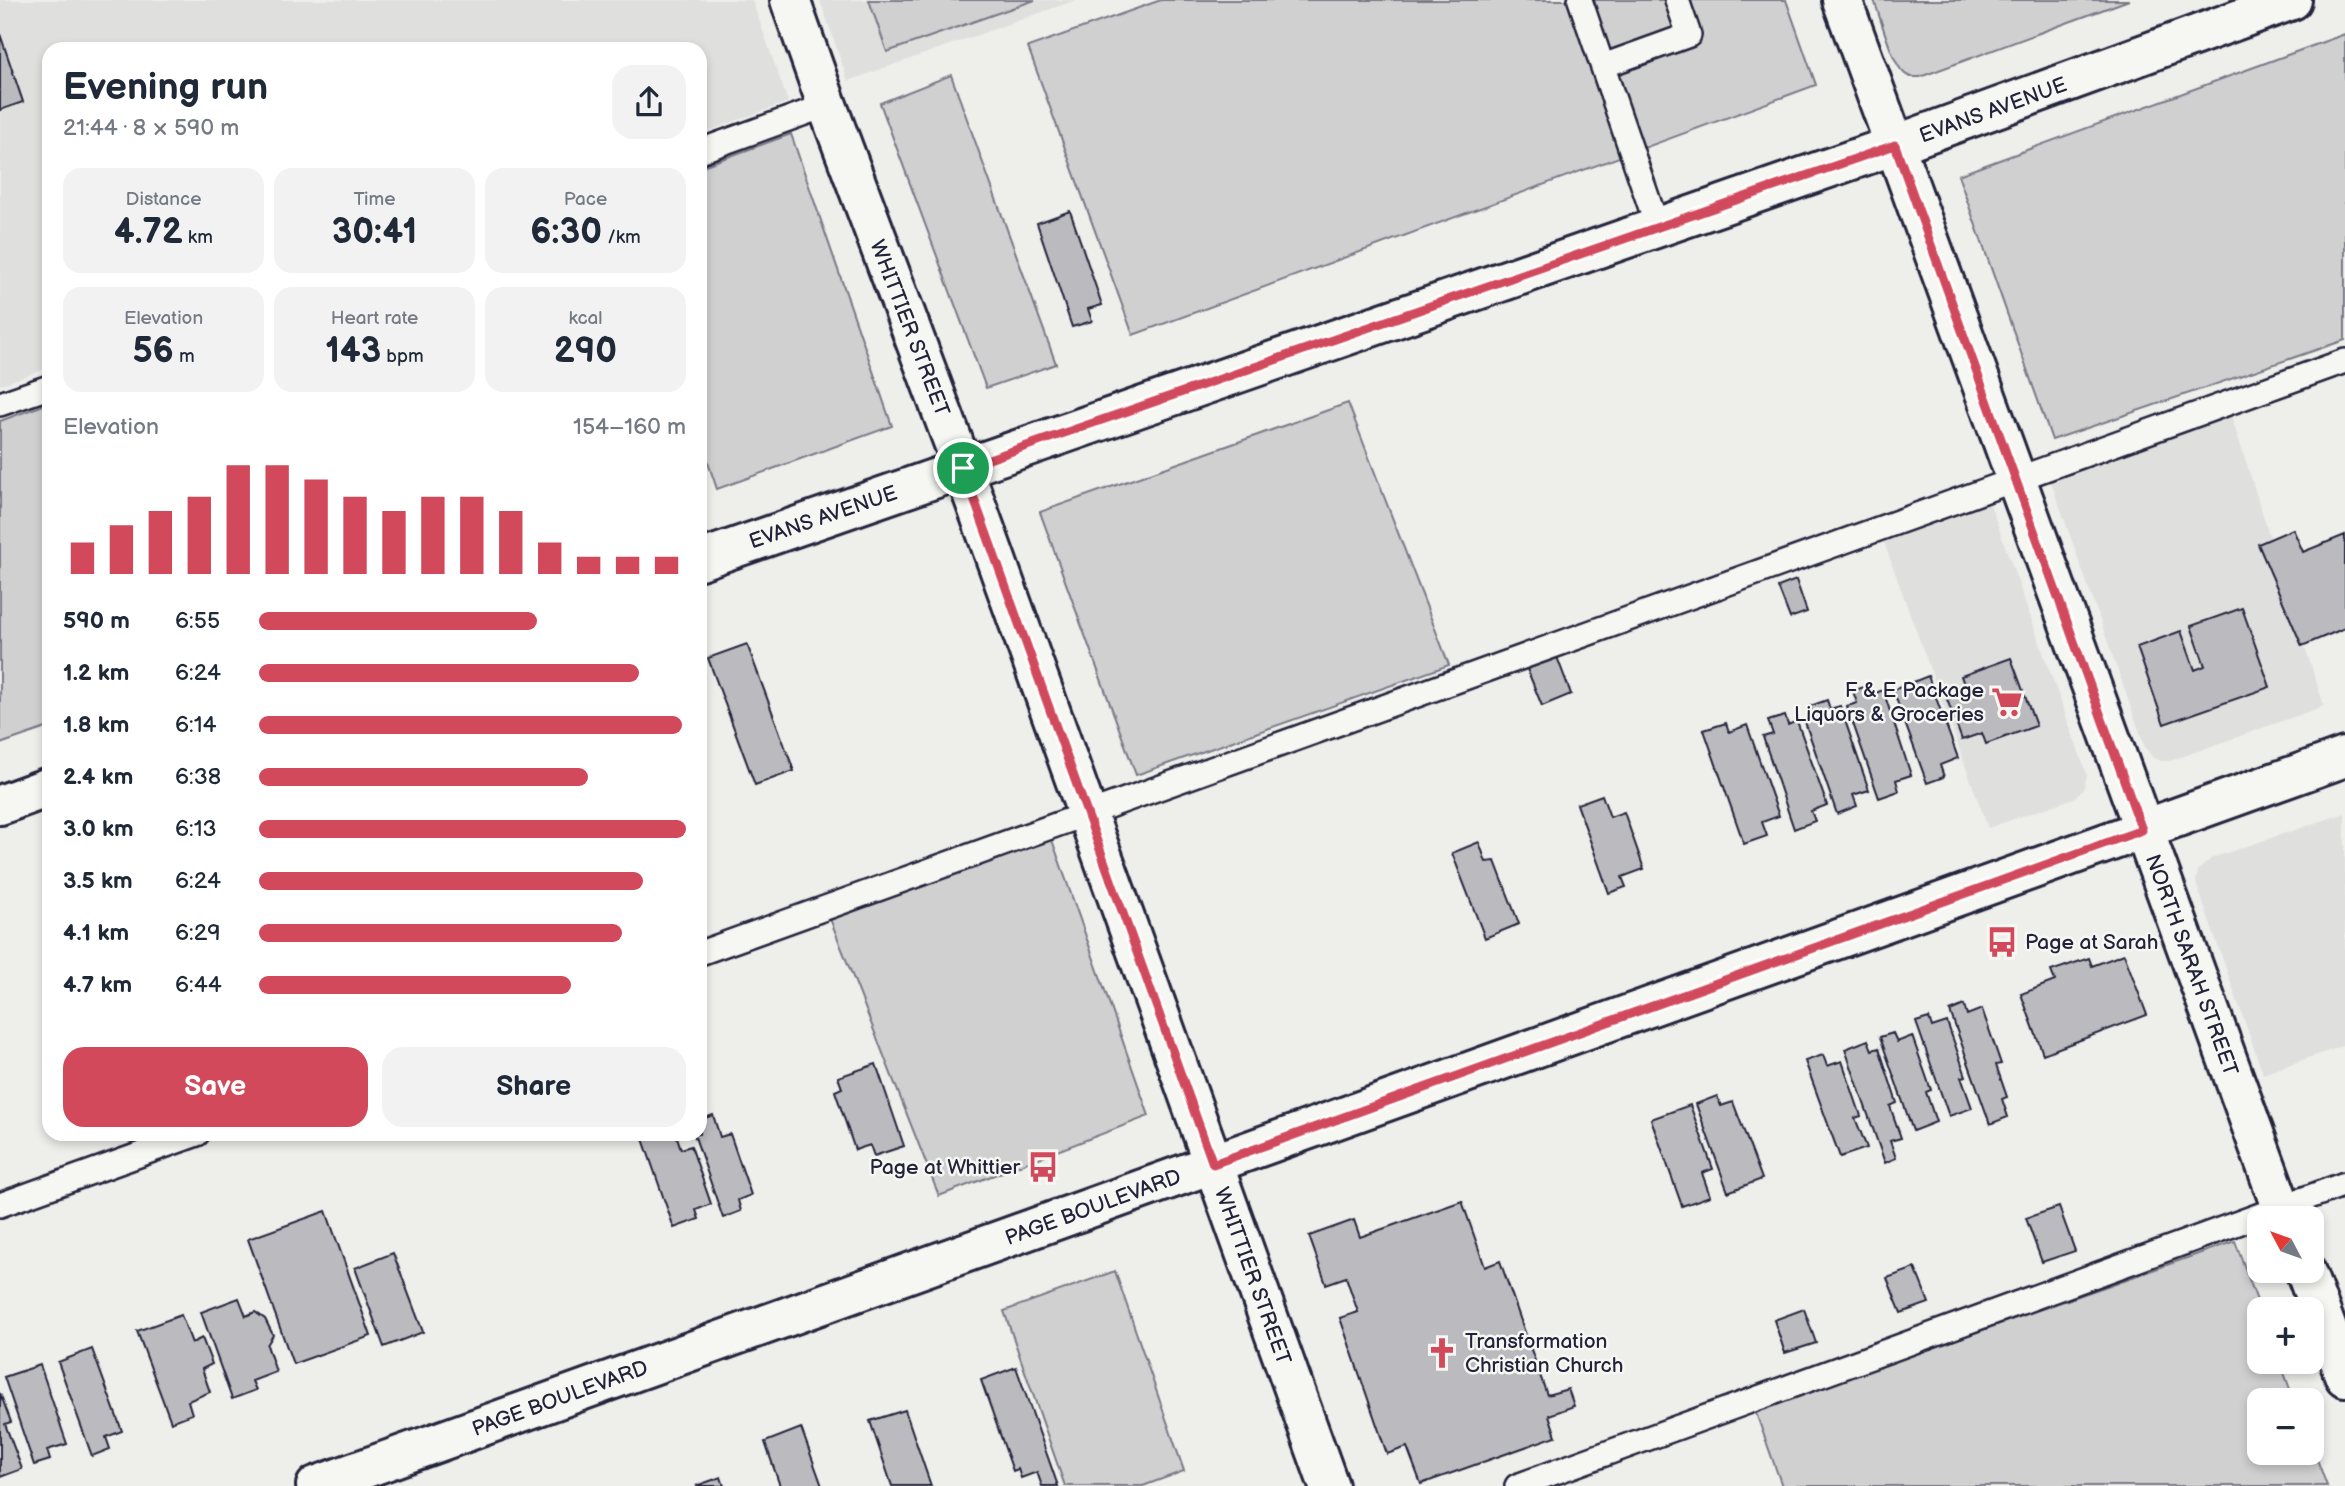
<!DOCTYPE html>
<meta charset="utf-8">
<style>
body{margin:0;font-family:"Balsamiq Sans",sans-serif;background:#f2f2f3;color:#1f2937;height:100vh;display:flex;flex-direction:column;font-size:26px;white-space:nowrap}
*{box-sizing:border-box;margin:0}
p{font-size:23px;color:#747a83}
.icon{flex:none;width:38px;height:38px;fill:none;stroke:currentColor;stroke-width:2;stroke-linecap:round;stroke-linejoin:round}
.map{position:relative;flex:1;overflow:hidden}
.side{position:absolute;left:42px;top:42px;width:665px;height:1099px;display:flex;flex-direction:column;background:#fff;border-radius:21px;box-shadow:0 4px 10px #0003}
.side>*{flex:none}
.needle{width:46px;rotate:311deg}
.fabs{position:absolute;left:2247px;top:1206px;display:grid;gap:14px}
.fabs a{display:grid;place-items:center;width:77px;height:77px;border-radius:14px;background:#fff;box-shadow:0 4px 10px #0003;font-size:35px}
.pin{position:absolute;display:grid;place-items:center;width:60px;height:60px;color:#fff;margin:-30px;border:4px solid #fff;border-radius:50%;box-shadow:0 2px 7px #0007}
.round{display:grid;place-items:center;flex:none;width:74px;height:74px;border-radius:21px;background:#f2f2f3}
.summary{display:flex;align-items:center;justify-content:space-between;height:119px;padding:0 21px}
h1{font-size:38px;font-weight:800;line-height:52px}
.figures{display:grid;grid-template-columns:repeat(3,1fr);gap:10px;height:119px;padding:7px 21px}
.figures div{display:grid;align-content:center;border-radius:18px;background:#f2f2f3;text-align:center}
.figures b{font-size:35px;font-weight:800}
.figures small{font-size:19px;font-weight:400}
.figures p{font-size:19px}
.chart{height:196px;padding:14px 21px}
.chart p{display:flex;justify-content:space-between}
.chart svg{width:100%;height:126px;margin-top:7px;stroke:#d1495b;stroke-width:6}
.button{display:flex;gap:14px;margin-top:auto;padding:14px 21px}
.button a{flex:1;height:80px;border-radius:21px;background:#d1495b;color:#fff;font-size:28px;font-weight:800;line-height:80px;text-align:center}
.button a+a{background:#f2f2f3;color:#1f2937}
ul{padding:0 21px;list-style:none;font-size:23px}
li{display:grid;grid-template-columns:112px 84px 1fr;align-items:center;height:52px}
li i{height:18px;border-radius:9px;background:#d1495b}
.map>svg:first-child{display:block}
.built{fill:#dfdfde}
.green{fill:#d0d0d1;stroke:#797986;stroke-width:2}
.building{fill:#bbbbbf;stroke:#22223b;stroke-width:2}
.lines{fill:none;stroke-linecap:round;stroke-linejoin:round}
.service-casing{stroke:#22223b;stroke-width:28}
.minor-casing{stroke:#22223b;stroke-width:44}
.tertiary-casing{stroke:#22223b;stroke-width:44}
.primary-casing{stroke:#22223b;stroke-width:44}
.service{stroke:#f6f6f2;stroke-width:23}
.minor{stroke:#f6f6f2;stroke-width:38}
.tertiary{stroke:#f6f6f2;stroke-width:38}
.primary{stroke:#f6f6f2;stroke-width:38}
.route-casing{stroke:#fff;stroke-width:14}
.route{stroke:#d1495b;stroke-width:9}
.labels{text-anchor:middle;stroke-width:5;stroke-linejoin:round;paint-order:stroke}
.street-label{font-size:21px;fill:#22223b;stroke:#f6f6f2}
.poi-label{font-size:21px;fill:#22223b;stroke:#f6f6f2;text-anchor:end}
</style>
<div class="map">
<svg width="2345" height="1486" viewBox="0 0 2345 1486">
<rect width="100%" height="100%" fill="#eeeeeb"/>
<filter id="ink" filterUnits="userSpaceOnUse"><feTurbulence type="fractalNoise" baseFrequency=".0143" numOctaves="2"/><feDisplacementMap in="SourceGraphic" scale="14" xChannelSelector="R" yChannelSelector="G"/><feConvolveMatrix kernelMatrix="1 2 1 2 8 2 1 2 1" color-interpolation-filters="sRGB"/></filter>
<g filter="url(#ink)">
<!-- built -->
<path class="built" d="M0,0H752L788,102L700,134V49H49V368L0,385Z
M820,0H1076L848,81Z
M2230,412L2324,706L2170,761H2162L2153,758L2145,747L2050,479Z
M1989,501L2087,775L2084,789L2074,798L1988,828L1882,537Z
M2345,813V1045L2263,1074L2196,883L2198,870L2212,858Z"/>
<!-- green -->
<path class="green" d="M869,0H1035L887,52Z
M1161,0H1786L1816,85L1133,335L1028,47Z
M1874,0H2129L1920,77C1913,77 1909,78 1904,73C1892,63 1880,16 1874,0Z
M2345,34V340L2052,440L1958,175Z
M951,75L1056,364L986,388L880,103Z
M791,134L892,426L717,489L700,439V167Z
M49,403V727L0,744V421Z
M1348,403L1449,665L1136,775L1040,512Z
M1051,837L1149,1116L939,1196L829,916Z
M2235,1241L2260,1309L2259,1362H2280L2294,1400H2259V1452H2312V1446L2327,1486H1782L1755,1410Z
M1115,1271L1184,1471L1143,1486H1065L1004,1311Z"/>
<!-- building -->
<path class="building" d="M0,34L23,102L0,110Z
M1070,211L1102,305L1088,309L1092,321L1072,327L1037,223Z
M2293,529L2303,552L2345,535V628L2302,646L2258,544Z
M1796,580L1807,612L1790,618L1778,587Z
M2242,608L2270,687L2164,724L2137,647L2181,631L2195,670L2205,666L2191,626Z
M747,644L794,771L755,785L708,658Z
M1557,657L1571,694L1542,706L1527,669Z
M2011,658L2036,726L1986,744L1982,733L1962,740L1944,691L1964,684L1961,676Z
M1928,676L1958,758L1940,765L1944,777L1927,783L1893,690Z
M1869,685L1873,694L1883,690L1911,775L1896,780L1899,791L1879,798L1847,706L1857,703L1853,691Z
M1827,700L1830,709L1840,706L1869,790L1853,795L1857,806L1837,814L1805,722L1814,718L1810,706Z
M1785,716L1788,725L1797,721L1827,805L1811,811L1815,821L1794,829L1763,737L1773,734L1768,721Z
M1726,723L1729,732L1747,725L1779,816L1762,822L1767,836L1744,844L1704,730Z
M1602,795L1610,817L1624,812L1644,869L1622,877L1626,887L1609,893L1577,804Z
M1479,842L1486,862L1495,861L1519,924L1485,938L1452,853Z
M2124,954L2147,1015L2043,1054L2021,994L2055,981L2051,971L2089,958L2092,966Z
M1964,1005L1967,1015L1982,1009L2001,1064L1996,1065L2007,1097L2002,1099L2008,1117L1990,1124L1950,1011Z
M1929,1018L1932,1027L1947,1022L1966,1076L1961,1077L1972,1108L1949,1116L1916,1022Z
M1893,1033L1897,1042L1912,1036L1931,1090L1926,1092L1936,1122L1913,1131L1880,1037Z
M1868,1040L1872,1050L1879,1048L1897,1103L1890,1106L1901,1138L1890,1141L1896,1158L1885,1163L1845,1049Z
M1823,1055L1827,1066L1842,1061L1861,1116L1855,1118L1867,1148L1840,1157L1805,1061Z
M876,1064L904,1146L874,1156L870,1145L855,1150L835,1091L842,1088L838,1077Z
M1717,1096L1721,1106L1733,1102L1762,1179L1728,1192L1696,1104Z
M1690,1105L1713,1169L1702,1173L1710,1196L1682,1206L1651,1119Z
M713,1115L720,1137L730,1134L751,1195L738,1200L741,1211L723,1218L694,1134H700V1120Z
M648,1134H676L681,1149L691,1146L711,1204L696,1210L699,1219L674,1228L642,1136Z
M1462,1201L1485,1267L1500,1261L1547,1395L1568,1389L1574,1406L1549,1415L1556,1436L1421,1484L1407,1447L1387,1454L1340,1318L1358,1312L1346,1277L1326,1284L1309,1236L1354,1220L1360,1237Z
M2059,1207L2075,1251L2042,1262L2026,1218Z
M326,1211L371,1336L293,1364L248,1239Z
M393,1253L423,1332L384,1347L355,1268Z
M1915,1268L1929,1303L1901,1313L1887,1278Z
M239,1298L246,1316L255,1312L265,1319L273,1335L267,1345L276,1372L252,1381L256,1390L232,1399L201,1312Z
M1804,1309L1816,1343L1785,1353L1774,1320Z
M181,1315L192,1343L202,1338L212,1364L202,1369L210,1392L188,1401L192,1414L171,1422L137,1331Z
M92,1349L122,1431L106,1437L110,1449L92,1456L58,1362Z
M40,1365L67,1444L47,1450L50,1460L34,1465L4,1377Z
M1016,1367L1058,1486H1042L1037,1472L1021,1478L1018,1469L1013,1471L981,1380Z
M0,1393L11,1422L5,1424L22,1469L0,1477Z
M905,1410L931,1486H892L870,1421Z
M801,1428L822,1486H780L765,1442Z
M721,1477L724,1486H696Z"/>
<g class="lines">
<defs>
<path id="service" d="M1580,0L1657,226
M1603,66L1689,35L1677,0
M700,151L827,105
M0,404L49,387
M700,953L2345,361
M0,1205L197,1134
M1517,1486L2345,1184"/>
<path id="minor" d="M790,0L827,105L963,468L1329,1486
M700,560L1895,145L2292,0
M0,805L49,787"/>
<path id="tertiary" d="M1842,0L2285,1218
M2305,1270L2345,1377"/>
<path id="primary" d="M316,1486L2345,757"/>
</defs>
<!-- service casing -->
<use href="#service" class="service-casing"/>
<!-- minor casing -->
<use href="#minor" class="minor-casing"/>
<!-- tertiary casing -->
<use href="#tertiary" class="tertiary-casing"/>
<!-- primary casing -->
<use href="#primary" class="primary-casing"/>
<!-- service -->
<use href="#service" class="service"/>
<!-- minor -->
<use href="#minor" class="minor"/>
<!-- tertiary -->
<use href="#tertiary" class="tertiary"/>
<!-- primary -->
<use href="#primary" class="primary"/>
</g>
</g>
<g class="lines" filter="url(#ink)">
<defs>
<path id="route" d="M1895,145L2142,830L1213,1164L963,468Z"/>
</defs>
<!-- route casing -->
<use href="#route" class="route-casing"/>
<!-- route -->
<use href="#route" class="route"/>
</g>
<!-- icons -->
<defs>
<symbol id="supermarket-bare" viewBox="-9 -9 18 18"><path d="M-6-5.5h2.5l.6 2H6L4.5 2H-2.5L-4.4-4H-6ZM-1.5 3.2a1.3 1.3 0 1 0 .1 0ZM3 3.2a1.3 1.3 0 1 0 .1 0Z" fill="#d1495b" stroke="#f6f6f2" stroke-width="2.5" paint-order="stroke"/></symbol>
<symbol id="bus-bare" viewBox="-9 -9 18 18"><path d="M-5-6H5V4H4V6H2V4H-2V6H-4V4H-5ZM-3.5-4V0h7V-4ZM-3.5 1.2v1.5H-2V1.2ZM2 1.2v1.5H3.5V1.2Z" fill="#d1495b" stroke="#f6f6f2" stroke-width="2.5" paint-order="stroke"/></symbol>
<symbol id="church-bare" viewBox="-9 -9 18 18"><path d="M-1.2-6h2.4v3.5h3.3v2.4h-3.3V6h-2.4V-.1h-3.3v-2.4h3.3Z" fill="#d1495b" stroke="#f6f6f2" stroke-width="2.5" paint-order="stroke"/></symbol>
</defs>
<g fill-rule="evenodd">
<use href="#supermarket-bare" x="1985" y="680" width="44" height="44"/>
<use href="#bus-bare" x="1980" y="920" width="44" height="44"/>
<use href="#bus-bare" x="1021" y="1145" width="44" height="44"/>
<use href="#church-bare" x="1420" y="1331" width="44" height="44"/>
</g>
<g class="labels">
<!-- street labels -->
<g class="street-label">
<text transform="translate(1993 110) rotate(-20)" y="7">EVANS AVENUE</text>
<text transform="translate(910 328) rotate(69)" y="7">WHITTIER STREET</text>
<text transform="translate(823 517) rotate(-19)" y="7">EVANS AVENUE</text>
<text transform="translate(2192 965) rotate(70)" y="7">NORTH SARAH STREET</text>
<text transform="translate(1093 1207) rotate(-20)" y="7">PAGE BOULEVARD</text>
<text transform="translate(1253 1276) rotate(70)" y="7">WHITTIER STREET</text>
<text transform="translate(560 1398) rotate(-20)" y="7">PAGE BOULEVARD</text>
</g>
<!-- poi labels -->
<g class="poi-label">
<text x="1984" y="697">F &amp; E Package<tspan x="1984" dy="24">Liquors &amp; Groceries</tspan></text>
<text x="2025" y="949" text-anchor="start">Page at Sarah</text>
<text x="1020" y="1174">Page at Whittier</text>
<text x="1465" y="1348" text-anchor="start">Transformation<tspan x="1465" dy="24">Christian Church</tspan></text>
</g>
</g>
</svg>
<div class="fabs">
<a><svg class="needle" viewBox="-14 -14 28 28"><path d="M0-13l5 13h-10z" fill="#e53935"/><path d="M0 13l5-13h-10z" fill="#747a83"/></svg></a>
<a>+</a>
<a>−</a>
</div>
<div class="pin" style="left:963px;top:468px;background:#1e9e55"><svg class="icon" aria-label="arrive" viewBox="0 0 24 24"><path d="M6 21V4h12l-3 4 3 4H6"/></svg></div>
<section class="side">
<div class="summary"><div><h1>Evening run</h1><p>21:44 · 8 × 590 m</p></div><a class="round"><svg class="icon" aria-label="share" viewBox="0 0 24 24"><path d="M12 15V3M7 8l5-5 5 5M5 13v7h14v-7"/></svg></a></div>
<div class="figures">
<div><p>Distance</p><b>4.72<small> km</small></b></div>
<div><p>Time</p><b>30:41</b></div>
<div><p>Pace</p><b>6:30<small> /km</small></b></div>
</div>
<div class="figures">
<div><p>Elevation</p><b>56<small> m</small></b></div>
<div><p>Heart rate</p><b>143<small> bpm</small></b></div>
<div><p>kcal</p><b>290</b></div>
</div>
<div class="chart"><p><span>Elevation</span>154–160 m</p>
<svg viewBox="0 0 160 44" preserveAspectRatio="none"><path d="M5 44V33M15 44V27M25 44V22M35 44V17M45 44V6M55 44V6M65 44V11M75 44V17M85 44V22M95 44V17M105 44V17M115 44V22M125 44V33M135 44V38M145 44V38M155 44V38"/></svg>
</div>
<ul>
<li><b>590 m</b>6:55<i style="width:65%"></i></li>
<li><b>1.2 km</b>6:24<i style="width:89%"></i></li>
<li><b>1.8 km</b>6:14<i style="width:99%"></i></li>
<li><b>2.4 km</b>6:38<i style="width:77%"></i></li>
<li><b>3.0 km</b>6:13<i style="width:100%"></i></li>
<li><b>3.5 km</b>6:24<i style="width:90%"></i></li>
<li><b>4.1 km</b>6:29<i style="width:85%"></i></li>
<li><b>4.7 km</b>6:44<i style="width:73%"></i></li>
</ul>
<div class="button"><a>Save</a><a>Share</a></div>
</section>
</div>
